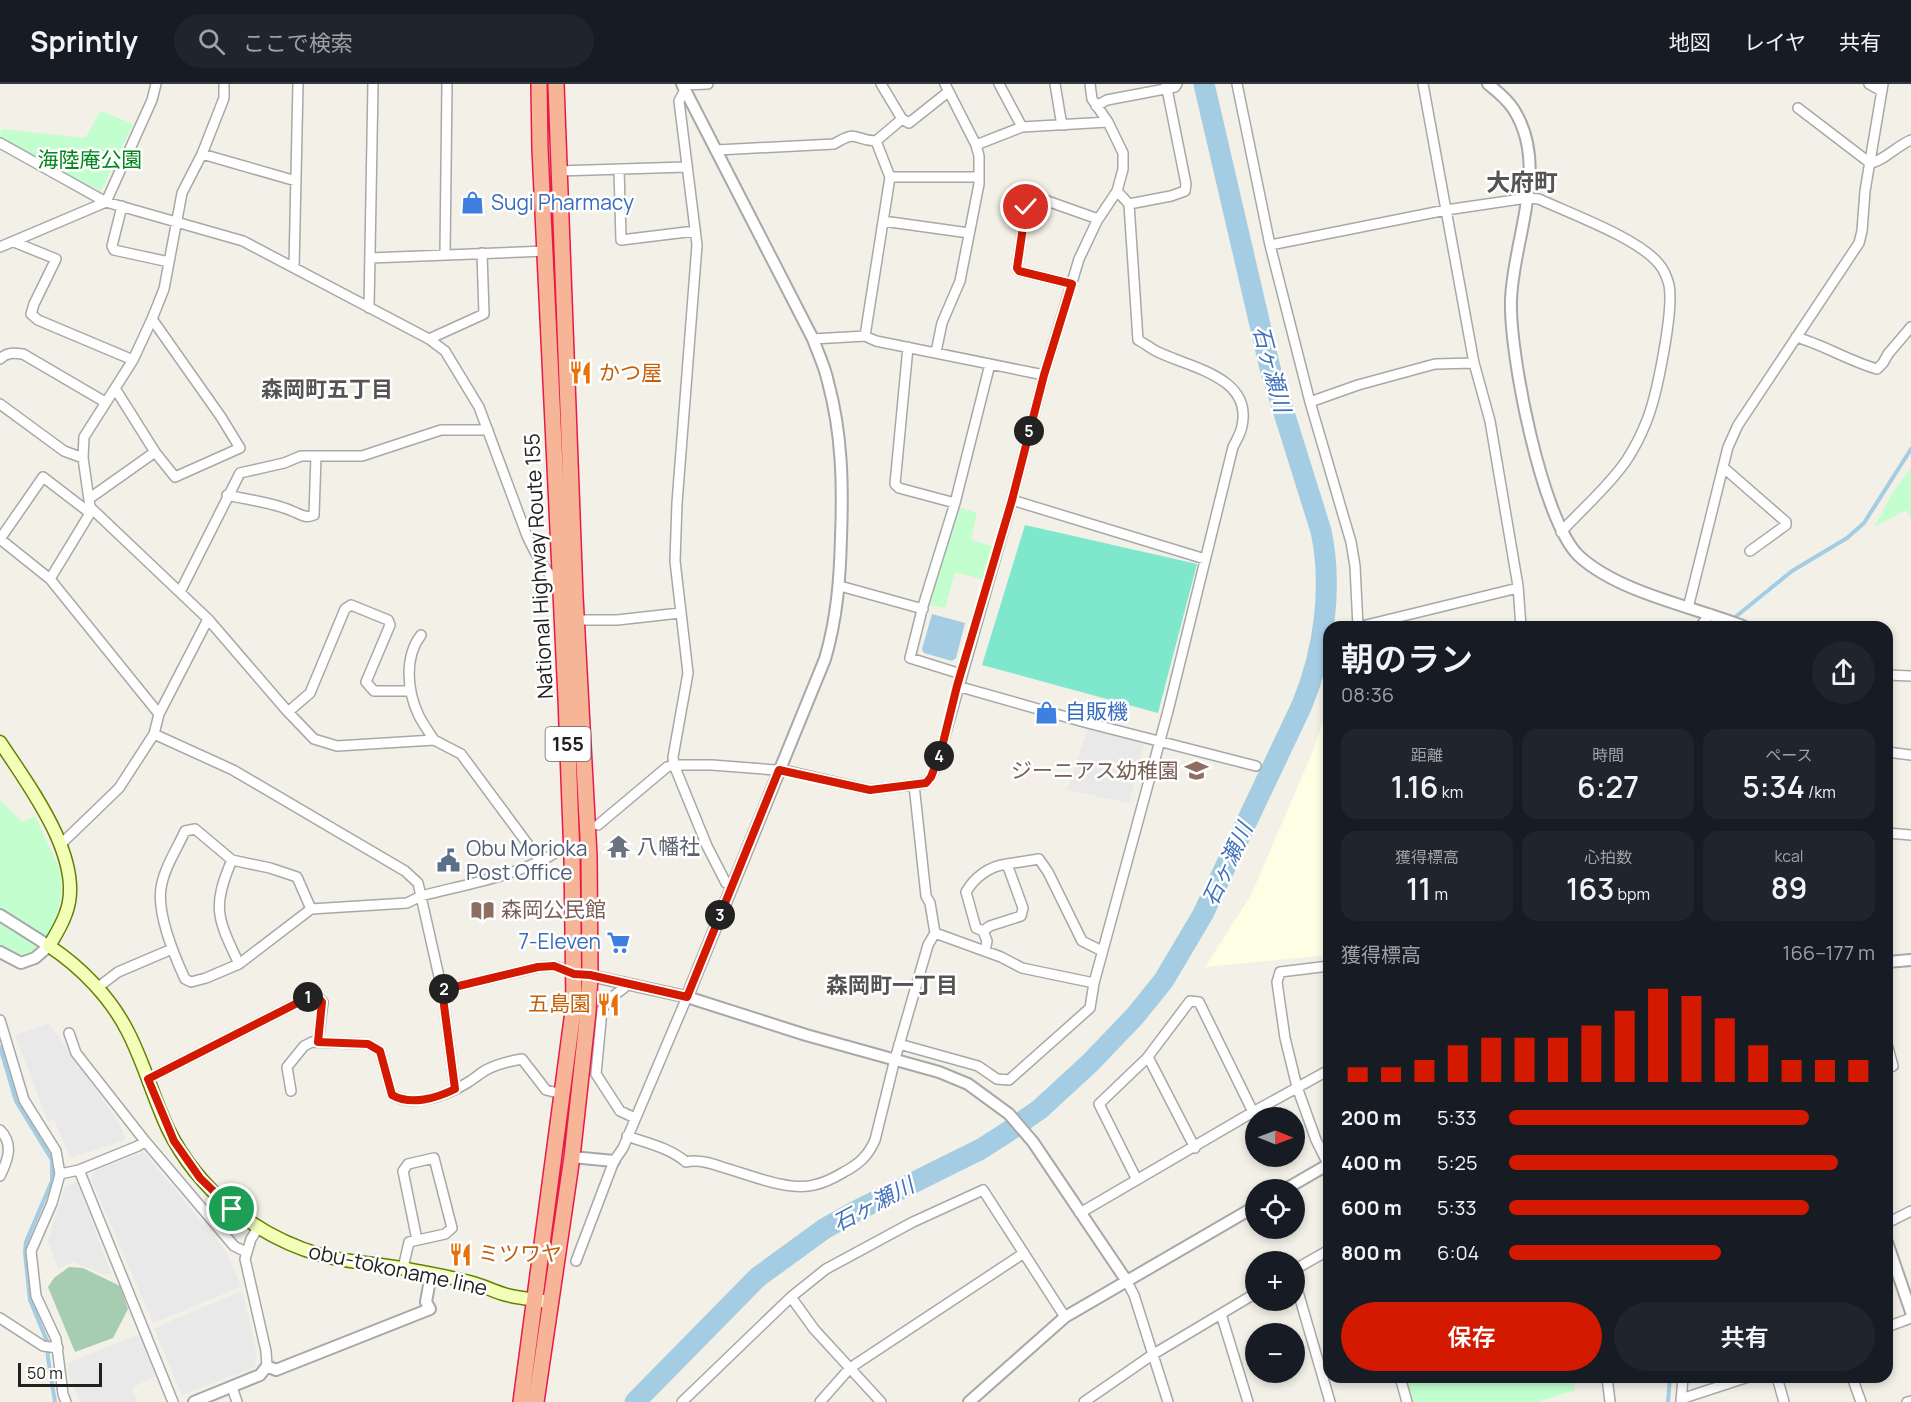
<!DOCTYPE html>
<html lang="ja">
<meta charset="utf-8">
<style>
body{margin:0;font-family:Manrope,"Noto Sans JP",sans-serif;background:#20242c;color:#f1f3f6;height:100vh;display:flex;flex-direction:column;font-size:22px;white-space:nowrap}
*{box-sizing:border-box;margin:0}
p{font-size:20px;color:#9ea1a6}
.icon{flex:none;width:33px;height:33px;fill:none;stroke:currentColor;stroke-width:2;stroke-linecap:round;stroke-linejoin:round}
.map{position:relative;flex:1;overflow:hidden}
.details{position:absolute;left:1323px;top:537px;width:570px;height:762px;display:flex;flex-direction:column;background:#171b24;border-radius:18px;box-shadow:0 3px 9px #0003}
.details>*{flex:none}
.needle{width:39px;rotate:91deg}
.fabs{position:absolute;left:1245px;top:1023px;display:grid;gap:12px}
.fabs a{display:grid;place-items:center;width:60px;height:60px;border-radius:50%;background:#171b24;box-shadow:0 3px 9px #0003;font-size:30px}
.scale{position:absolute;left:18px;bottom:15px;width:84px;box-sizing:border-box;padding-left:6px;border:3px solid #212121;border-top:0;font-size:16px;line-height:21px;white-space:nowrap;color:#212121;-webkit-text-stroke:4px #fff;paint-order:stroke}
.pin{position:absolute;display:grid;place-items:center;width:51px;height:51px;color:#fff;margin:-26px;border:3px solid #fff;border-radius:50%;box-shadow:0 2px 6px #0007}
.km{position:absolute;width:30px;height:30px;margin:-15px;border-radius:50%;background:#222;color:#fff;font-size:16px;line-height:30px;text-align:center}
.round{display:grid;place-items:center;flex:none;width:63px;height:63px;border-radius:32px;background:#20242c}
.headline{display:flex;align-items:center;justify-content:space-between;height:102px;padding:0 18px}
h1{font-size:33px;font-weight:600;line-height:45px}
.stats{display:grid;grid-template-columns:repeat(3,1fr);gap:9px;height:102px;padding:6px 18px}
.stats div{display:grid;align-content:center;border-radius:15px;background:#20242c;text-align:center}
.stats b{font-size:30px;font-weight:600}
.stats small{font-size:16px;font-weight:400}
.stats p{font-size:16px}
.chart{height:168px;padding:12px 18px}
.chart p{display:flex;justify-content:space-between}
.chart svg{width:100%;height:108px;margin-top:6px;stroke:#d31900;stroke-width:6}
.primary-button{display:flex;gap:12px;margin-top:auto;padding:12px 18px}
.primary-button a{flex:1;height:69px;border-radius:36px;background:#d31900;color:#fff;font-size:24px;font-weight:600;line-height:69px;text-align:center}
.primary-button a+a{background:#20242c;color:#f1f3f6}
ul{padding:0 18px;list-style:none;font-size:20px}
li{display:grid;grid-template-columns:96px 72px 1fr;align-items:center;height:45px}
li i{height:15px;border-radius:8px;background:#d31900}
header{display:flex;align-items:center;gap:36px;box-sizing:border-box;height:84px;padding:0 30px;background:#171b24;border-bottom:2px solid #363941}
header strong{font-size:28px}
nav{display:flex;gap:33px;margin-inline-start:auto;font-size:21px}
.search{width:420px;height:54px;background:#20242c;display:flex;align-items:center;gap:15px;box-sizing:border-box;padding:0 21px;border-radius:33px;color:#9ea1a6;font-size:22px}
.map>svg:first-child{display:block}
.education{fill:#fcffe4}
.cemetery{fill:#a6cdb1}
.park{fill:#c2fece}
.pitch{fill:#7fe7cc}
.parking{fill:#e9e9e9}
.water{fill:#a4cde3}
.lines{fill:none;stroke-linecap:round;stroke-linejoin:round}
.stream{stroke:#a4cde3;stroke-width:4}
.river{stroke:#a4cde3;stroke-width:21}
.minor-casing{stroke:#a8a8a8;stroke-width:12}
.tertiary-casing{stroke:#a8a8a8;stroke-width:14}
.secondary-casing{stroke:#638100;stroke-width:15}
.trunk-casing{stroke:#eb1948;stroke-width:18}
.minor{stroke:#fff;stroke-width:9}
.tertiary{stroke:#fff;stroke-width:10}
.secondary{stroke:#f3ffb9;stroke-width:12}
.trunk{stroke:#f7b598;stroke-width:15}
.route-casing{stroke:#fff;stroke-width:12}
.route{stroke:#d31900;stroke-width:8}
.labels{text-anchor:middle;stroke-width:5;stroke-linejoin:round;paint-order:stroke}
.shield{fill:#fff;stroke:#646464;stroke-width:1.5}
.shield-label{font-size:20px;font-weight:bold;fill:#212121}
.park-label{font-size:21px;fill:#03871d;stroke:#fff}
.shop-label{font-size:21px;fill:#366cbe;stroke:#fff;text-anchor:start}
.food-label{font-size:21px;fill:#c56008;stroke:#fff;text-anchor:start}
.street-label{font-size:21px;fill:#212121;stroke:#fff}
.education-label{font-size:21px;fill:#785e54;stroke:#fff;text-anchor:end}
.worship-label{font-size:21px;fill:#5b616d;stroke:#fff;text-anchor:start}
.service-label{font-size:21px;fill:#4e5e75;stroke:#fff;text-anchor:start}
.water-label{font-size:22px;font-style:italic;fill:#4371bb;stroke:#fff}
.neighbourhood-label{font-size:22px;font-weight:bold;fill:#545454;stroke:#fff}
.quarter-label{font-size:24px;font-weight:bold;fill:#545454;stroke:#fff}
</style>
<header>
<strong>Sprintly</strong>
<div class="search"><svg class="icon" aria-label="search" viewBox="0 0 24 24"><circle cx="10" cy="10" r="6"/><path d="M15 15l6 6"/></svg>ここで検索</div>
<nav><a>地図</a><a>レイヤ</a><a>共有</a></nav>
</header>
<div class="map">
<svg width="1911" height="1318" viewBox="0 0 1911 1318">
<rect width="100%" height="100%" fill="#f2f0e7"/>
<!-- education -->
<path class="education" d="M1329,621V871L1205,883L1251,811L1312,669Z"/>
<!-- cemetery -->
<path class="cemetery" d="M69,1183L83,1184L120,1202L128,1225L113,1254L75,1268L48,1203L54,1194Z"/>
<!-- park -->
<path class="park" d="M101,27L133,40L101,107L0,58L1,45L85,54Z
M1911,384V435L1906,426L1874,443L1893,408Z
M956,422L977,429L971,456L996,463L988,497L955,488L945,524L930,521Z
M0,716L22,738L35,732L61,788V813L49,862L21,879L0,868Z
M1405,1293H1573L1575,1306L1538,1318H1412Z"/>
<!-- pitch -->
<path class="pitch" d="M1025,441L1197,480L1158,629L982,581Z"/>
<!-- parking -->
<path class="parking" d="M1088,644L1144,660L1129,719L1067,706Z
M49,939L119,1039L126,1056L70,1074L54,1035L48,1038L15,951Z
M144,1068L228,1170L241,1203L153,1239L91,1095L94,1087Z
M77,1098L111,1189L105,1191L73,1178L58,1184L48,1157L65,1103Z
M242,1207L251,1243L256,1268L255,1283L182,1311L154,1244Z
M140,1250L155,1292L132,1304L137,1318H80L68,1289V1279Z"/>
<!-- water -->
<path class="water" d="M932,530L965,539L956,574L952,577L924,569L922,565Z"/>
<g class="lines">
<!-- stream -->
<path class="stream" d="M1723,543L1792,487L1847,454L1864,439L1911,365
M0,963L16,1017L52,1076V1097L26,1158L25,1169L30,1216L47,1257L48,1274L55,1318
M1668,1318L1670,1293"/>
<!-- river -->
<path class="river" d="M635,1318L758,1193L824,1145L854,1128L981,1065L1006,1049L1040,1025L1090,979L1135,932L1164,896L1203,830L1302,621C1324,567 1333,504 1321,447L1270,284L1204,0"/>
<defs>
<path id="minor" d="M224,0V14L202,70L182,109L164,205L152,235L133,276L84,353L83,374L90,423L208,535L288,628L314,655L337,662L434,656L461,670L541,778
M881,0L902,35L909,39L948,8
M999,0L1022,43
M1055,0L1061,36L1064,41
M1237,0L1270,161L1310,318L1351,458L1355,482L1358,543L1518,504
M1423,0L1474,279L1490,337L1518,502L1521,543
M1869,0L1882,7
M683,1L708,0
M685,6L679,17L697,161L677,419L675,477L688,589L673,673L674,681H712L788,687L870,706L926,699L931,693L937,680L1012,416L1044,291L1079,175L1097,137L1117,107L1123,85V69L1108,38L1092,15L1090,0
M1096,22L1107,16L1175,3L1177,0
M1798,24L1870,79
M0,59L106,118L243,157L429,255L445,267L479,323L527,452C536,472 546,488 561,504
M976,61L1022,43L1108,38
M717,66L834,60C859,45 852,56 876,57
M202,70L296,97
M1870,79C1882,78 1898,61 1911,56
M619,85L621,156L695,147
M558,87L686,83
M890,93H979
M1129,120L1171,112L1185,107L1186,100L1166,0
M122,122L112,162L114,166L169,178
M883,137L969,149
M14,158L56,175L34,220L31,230L38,236L133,276
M1270,161L1446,126L1528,114L1539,115C1571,130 1638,154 1659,180C1664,186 1667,193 1669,201C1674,226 1657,311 1647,336C1642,349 1634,365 1626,377C1608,403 1583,424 1561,448
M0,163L106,118L152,16L156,0
M445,170L447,0
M370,174L546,167
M294,184L298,0
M1072,200L1019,187L1017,184L1026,123L1030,115L1036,113L1098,135
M369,224L373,0
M865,252L890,93L876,57L902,35
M1796,253C1824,261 1849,277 1877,285L1883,279L1888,270L1911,243
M429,255L484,230L482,169
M813,255L865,252L876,257L1044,291
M908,263L895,400L899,404L955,419
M936,268L942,239L960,197L979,100V72L976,61L945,0
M0,275C7,268 14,269 23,270L105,318
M116,306L155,368L175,393L240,364L221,333L152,235
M1310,318L1358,301L1435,280L1474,279
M0,320L64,367L83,374
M1724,384L1786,438V441L1750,467
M227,411C248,416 272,418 292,427C300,430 306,435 314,431L316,373
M90,414L155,368
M1012,416L1205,475
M92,426L50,495L159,630
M50,495L0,455L43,393L90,429
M840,502L923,525
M180,508L240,389L284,379L301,372H362L441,346H488
M1688,524L1728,363L1738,341L1859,159L1862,147L1865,107L1883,0
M577,536H617L680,529
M1700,543L1710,530
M421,551C404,573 407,607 419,632C423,640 429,648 434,656
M961,590L910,574L923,522L955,419L990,280
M1887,591L1911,592
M957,602L1084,638L1256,682
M288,628L310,609L345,525L351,521L388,536L390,541L366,598L374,607H410
M154,650L233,686L405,787L418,799L442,906L539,883L554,882L574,889
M1887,668L1911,671
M598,741L667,683L674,681L707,762L726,799L732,802
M1887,749L1911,751
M60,761L119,704L154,650L159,630L208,535
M232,776C211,824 218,835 239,880
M311,825L297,793L270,784L232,776L195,745L185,747C177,765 164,784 161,804C157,829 174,871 185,895L191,898L206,894L239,880L311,825L407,819L421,812C467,800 518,792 559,767
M983,847L976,844L966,808C974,794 989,782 1007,780
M935,849L1001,873L1022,884L1094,899
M985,867L987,857L983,847L990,842L1021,832L1023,824L1007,780L1039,775L1048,788L1082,857L1102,867
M1329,882L1280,888L1277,898L1285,954L1297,1003L1316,1056L1329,1082
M624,898V904L608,916L602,926L596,990L620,1027L635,1034
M97,904L118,888L172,865
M442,906L455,1005
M0,936L24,1016L56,1067L60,1090
M69,949L76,969L145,1057L234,1162L246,1168
M899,960L978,982L997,995L1009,996L1090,924L1094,899L1168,627L1233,363C1236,357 1241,349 1242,342C1253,291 1185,283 1154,266C1149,263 1144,259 1138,256L1129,120L1117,107
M1887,960L1893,982L1887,985
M1148,973L1195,1064
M148,995L315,910L323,918L318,958
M291,1007L287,983L304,962L312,958L368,960L380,967L392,1011C414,1024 447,1011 467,999C474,995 479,990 486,986C497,980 510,977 522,975L546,1006L562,1010
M0,1046C14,1060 8,1076 0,1092
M627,1052C647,1059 670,1064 686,1078C698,1075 711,1079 722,1083C747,1090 789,1108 814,1101C824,1099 834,1094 844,1088C859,1080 868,1072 875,1056L895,975L928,861L935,849L930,819L926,812L914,701
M79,1086L173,1318
M1137,1096L1099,1020L1147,974L1190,917L1199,918L1253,1028
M1080,1129L1253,1028L1329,986
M1887,1139L1911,1127
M258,1144L251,1155L245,1175L266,1267L267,1282
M576,1177L614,1077L623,1064L687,913
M403,1184L409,1158L445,1150L452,1144L434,1074L408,1080L403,1087L417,1156
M1294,1186L1329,1166
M1294,1194L1330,1318
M1126,1196L1134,1211L1168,1318
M791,1213L814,1245L881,1318
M1221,1230L1248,1318
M0,1234L43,1262L58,1264
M1887,1243L1911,1234
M1400,1293L1407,1318
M1607,1293L1610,1318
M1777,1293L1784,1318
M1852,1293L1861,1318
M232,1303L237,1318
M1681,1315L1748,1293
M66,1318L63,1310L56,1255L36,1212L31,1167L52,1119L60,1090L79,1086L138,1062L145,1057
M682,1318L791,1213L826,1185L913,1138L983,1106L1065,1233
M820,1318L850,1284L1024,1169
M1084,1318L1152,1271L1256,1209
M1681,1318L1683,1293
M1907,1318L1911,1317"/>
<path id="tertiary" d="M682,0L813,255C818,269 825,283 828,298C842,349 843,400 841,453C840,495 837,534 825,575L687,913
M1488,0C1497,7 1508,16 1514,26C1550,84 1513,154 1511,216C1509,269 1542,437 1579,472C1619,509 1695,523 1745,543
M0,831L49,862L35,874L21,879L0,868
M1887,878L1911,876
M583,890L687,913L806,951L939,988L968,1000L1009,1030L1033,1058L1126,1196
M572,1073L614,1077
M1284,1106L1329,1080
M1887,1158L1911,1228
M194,1318L260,1291L267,1282L276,1286L430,1225L426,1218L431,1190
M969,1318L1065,1233L1256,1122"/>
<path id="secondary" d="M0,658C28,701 86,776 66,829C62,841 55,852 49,862C81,883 111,914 128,948C144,979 153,1013 168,1045C198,1106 255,1152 321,1171C348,1179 378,1179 406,1185C428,1189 451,1193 473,1199C484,1202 495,1208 507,1211C519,1214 531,1215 543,1217"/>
<path id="trunk" d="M521,1318L574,920L572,774L566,614L540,65L539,0
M536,1318L572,1073L588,928L590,891L589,772L575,512L556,0"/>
</defs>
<!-- minor casing -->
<use href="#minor" class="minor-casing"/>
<!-- tertiary casing -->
<use href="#tertiary" class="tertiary-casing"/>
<!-- secondary casing -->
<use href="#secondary" class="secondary-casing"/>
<!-- trunk casing -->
<use href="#trunk" class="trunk-casing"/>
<!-- minor -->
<use href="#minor" class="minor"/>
<!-- tertiary -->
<use href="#tertiary" class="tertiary"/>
<!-- secondary -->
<use href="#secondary" class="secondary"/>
<!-- trunk -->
<use href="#trunk" class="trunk"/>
</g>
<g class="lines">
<defs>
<path id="route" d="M232,1125L200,1094L174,1057L148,995L315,910L322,918L318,958L368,960L380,967L392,1011C411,1022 437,1014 455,1005L442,906L538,883L554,882L574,890L590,891L687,913L779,686L870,706L926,699L931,693L941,667L957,602L1012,416L1044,291L1072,200L1019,187L1017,184L1026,123"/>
</defs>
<!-- route casing -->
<use href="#route" class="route-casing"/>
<!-- route -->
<use href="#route" class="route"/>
</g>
<!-- icons -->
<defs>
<symbol id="shop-bare" viewBox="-9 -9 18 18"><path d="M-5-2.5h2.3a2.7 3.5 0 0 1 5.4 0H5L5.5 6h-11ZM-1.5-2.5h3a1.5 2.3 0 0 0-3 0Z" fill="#3f7fe0" stroke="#fff" stroke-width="2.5" paint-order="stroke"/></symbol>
<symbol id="restaurant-bare" viewBox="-9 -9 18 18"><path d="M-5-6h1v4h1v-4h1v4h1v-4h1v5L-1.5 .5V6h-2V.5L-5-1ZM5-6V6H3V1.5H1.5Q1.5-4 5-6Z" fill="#e8710a" stroke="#fff" stroke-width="2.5" paint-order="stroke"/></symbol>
<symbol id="school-bare" viewBox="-9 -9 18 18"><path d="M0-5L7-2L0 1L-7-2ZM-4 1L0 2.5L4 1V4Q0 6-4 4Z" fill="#8d6e63" stroke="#fff" stroke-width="2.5" paint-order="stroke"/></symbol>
<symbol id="temple-bare" viewBox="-9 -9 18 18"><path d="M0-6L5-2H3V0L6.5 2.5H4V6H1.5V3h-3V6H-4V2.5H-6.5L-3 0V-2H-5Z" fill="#6b7280" stroke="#fff" stroke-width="2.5" paint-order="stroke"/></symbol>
<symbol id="civic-bare" viewBox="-9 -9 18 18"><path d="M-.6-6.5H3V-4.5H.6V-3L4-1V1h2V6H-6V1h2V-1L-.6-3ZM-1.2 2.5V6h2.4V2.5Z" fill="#5c6f8a" stroke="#fff" stroke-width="2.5" paint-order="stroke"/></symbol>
<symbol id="library-bare" viewBox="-9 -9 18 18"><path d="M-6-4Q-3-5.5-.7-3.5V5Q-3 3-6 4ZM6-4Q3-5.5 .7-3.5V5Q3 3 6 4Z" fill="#8d6e63" stroke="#fff" stroke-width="2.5" paint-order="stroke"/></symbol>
<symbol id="supermarket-bare" viewBox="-9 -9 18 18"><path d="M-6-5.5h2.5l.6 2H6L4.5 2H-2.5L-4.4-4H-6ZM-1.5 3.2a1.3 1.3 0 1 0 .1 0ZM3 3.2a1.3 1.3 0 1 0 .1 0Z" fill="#3f7fe0" stroke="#fff" stroke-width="2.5" paint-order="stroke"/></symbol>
</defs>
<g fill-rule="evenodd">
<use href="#shop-bare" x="456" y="102" width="33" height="33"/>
<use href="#restaurant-bare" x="564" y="272" width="33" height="33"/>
<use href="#shop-bare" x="1030" y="612" width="33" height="33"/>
<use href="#school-bare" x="1180" y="670" width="33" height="33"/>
<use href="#temple-bare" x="602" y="746" width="33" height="33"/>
<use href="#civic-bare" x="432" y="760" width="33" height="33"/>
<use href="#library-bare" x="466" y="810" width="33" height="33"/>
<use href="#supermarket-bare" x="602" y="842" width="33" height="33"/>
<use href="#restaurant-bare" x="592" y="904" width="33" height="33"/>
<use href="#restaurant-bare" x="444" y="1154" width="33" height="33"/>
</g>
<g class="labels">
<!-- shield labels -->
<rect class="shield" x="545.5" y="643" width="45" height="34" rx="4.5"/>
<g class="shield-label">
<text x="568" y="667">155</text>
</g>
<!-- park labels -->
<g class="park-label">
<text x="90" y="83">海陸庵公園</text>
</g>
<!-- shop labels -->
<g class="shop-label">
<text x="491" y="126">Sugi Pharmacy</text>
<text x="1065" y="635">自販機</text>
<text x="601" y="865" text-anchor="end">7-Eleven</text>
</g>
<!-- food labels -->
<g class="food-label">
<text x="599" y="296">かつ屋</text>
<text x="591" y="927" text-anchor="end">五島園</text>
<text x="478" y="1177">ミツワヤ</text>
</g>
<!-- street labels -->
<g class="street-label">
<text transform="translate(539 482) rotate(-93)" y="7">National Highway Route 155</text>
<text transform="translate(398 1186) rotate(12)" y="7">obu-tokoname line</text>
</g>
<!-- education labels -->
<g class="education-label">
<text x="1179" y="694">ジーニアス幼稚園</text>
<text x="501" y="833" text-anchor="start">森岡公民館</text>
</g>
<!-- worship labels -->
<g class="worship-label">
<text x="637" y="770">八幡社</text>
</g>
<!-- service labels -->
<g class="service-label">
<text x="466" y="772">Obu Morioka<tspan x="466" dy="24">Post Office</tspan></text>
</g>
<!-- water labels -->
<g class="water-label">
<text transform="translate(1272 285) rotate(75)" y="8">石ヶ瀬川</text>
<text transform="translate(1227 780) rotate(-65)" y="8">石ヶ瀬川</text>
<text transform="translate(873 1120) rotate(-28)" y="8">石ヶ瀬川</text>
</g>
<!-- neighbourhood labels -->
<g class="neighbourhood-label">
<text x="327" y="313">森岡町五丁目</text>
<text x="892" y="909">森岡町一丁目</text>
</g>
<!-- quarter labels -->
<g class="quarter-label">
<text x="1522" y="107">大府町</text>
</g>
</g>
</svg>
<div class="fabs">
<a><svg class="needle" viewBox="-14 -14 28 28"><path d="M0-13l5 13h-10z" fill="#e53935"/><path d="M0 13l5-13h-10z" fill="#9ea1a6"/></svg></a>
<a><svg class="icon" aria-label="locate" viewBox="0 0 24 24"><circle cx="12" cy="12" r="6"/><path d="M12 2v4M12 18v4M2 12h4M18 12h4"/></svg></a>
<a>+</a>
<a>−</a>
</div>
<div class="scale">50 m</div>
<div class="pin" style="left:232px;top:1125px;background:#1e9e55"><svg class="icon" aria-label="arrive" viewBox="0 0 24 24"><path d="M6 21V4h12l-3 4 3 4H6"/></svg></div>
<div class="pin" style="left:1026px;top:123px;background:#d93025"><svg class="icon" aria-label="check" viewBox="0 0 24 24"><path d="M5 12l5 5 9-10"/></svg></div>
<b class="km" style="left:308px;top:913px">1</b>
<b class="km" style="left:444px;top:905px">2</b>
<b class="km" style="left:720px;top:831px">3</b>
<b class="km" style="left:939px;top:672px">4</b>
<b class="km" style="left:1029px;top:347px">5</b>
<section class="details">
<div class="headline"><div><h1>朝のラン</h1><p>08:36</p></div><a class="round"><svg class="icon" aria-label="share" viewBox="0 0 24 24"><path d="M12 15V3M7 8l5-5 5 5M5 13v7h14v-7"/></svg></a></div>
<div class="stats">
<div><p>距離</p><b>1.16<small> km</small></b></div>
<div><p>時間</p><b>6:27</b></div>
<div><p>ペース</p><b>5:34<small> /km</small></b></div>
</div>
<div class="stats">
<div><p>獲得標高</p><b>11<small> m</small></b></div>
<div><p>心拍数</p><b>163<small> bpm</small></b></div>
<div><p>kcal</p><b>89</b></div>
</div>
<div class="chart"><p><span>獲得標高</span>166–177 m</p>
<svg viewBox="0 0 160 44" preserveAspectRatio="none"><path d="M5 44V38M15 44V38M25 44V35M35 44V29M45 44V26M55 44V26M65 44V26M75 44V21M85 44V15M95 44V6M105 44V9M115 44V18M125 44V29M135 44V35M145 44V35M155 44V35"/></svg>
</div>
<ul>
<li><b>200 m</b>5:33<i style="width:82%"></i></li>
<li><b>400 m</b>5:25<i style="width:90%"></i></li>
<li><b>600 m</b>5:33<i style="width:82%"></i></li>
<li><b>800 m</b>6:04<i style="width:58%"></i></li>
</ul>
<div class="primary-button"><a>保存</a><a>共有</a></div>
</section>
</div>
